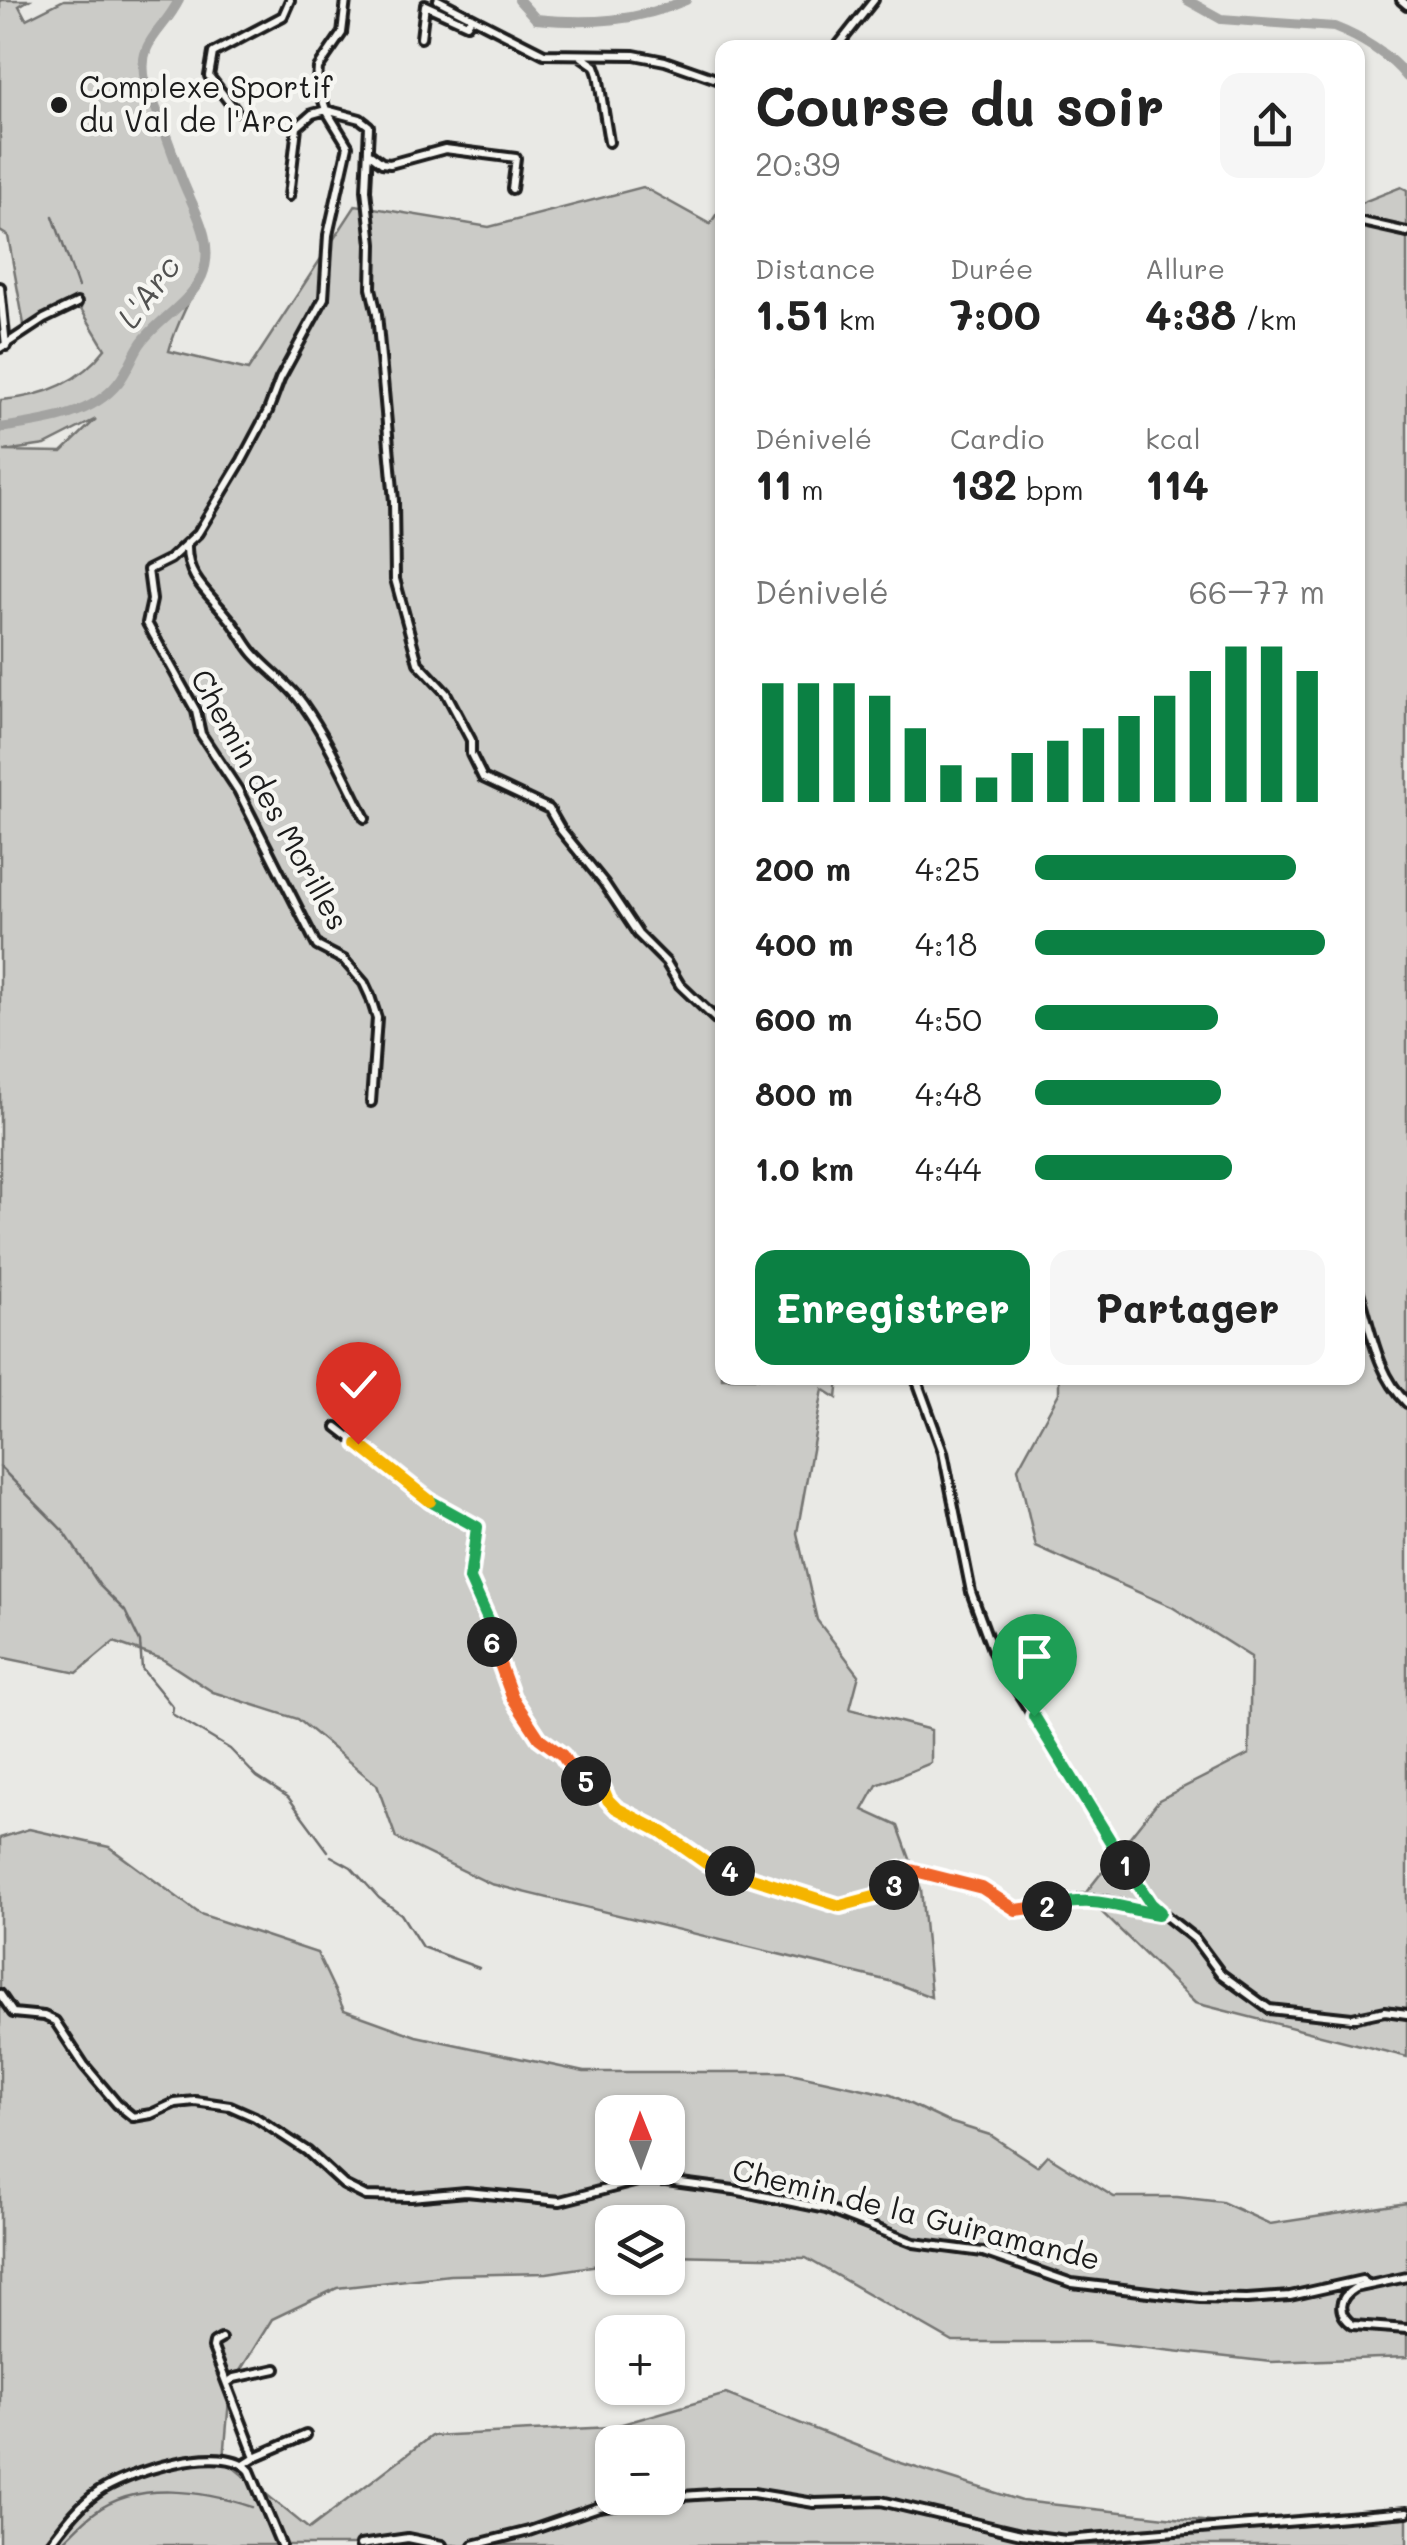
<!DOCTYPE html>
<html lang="fr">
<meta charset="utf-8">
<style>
body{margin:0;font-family:Mali,sans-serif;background:#f6f6f6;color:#222;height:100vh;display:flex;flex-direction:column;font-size:38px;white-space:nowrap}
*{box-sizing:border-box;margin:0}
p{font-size:32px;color:#767676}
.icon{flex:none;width:55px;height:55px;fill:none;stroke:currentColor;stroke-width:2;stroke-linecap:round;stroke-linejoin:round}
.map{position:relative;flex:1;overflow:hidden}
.drawer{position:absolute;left:715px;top:40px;width:650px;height:1345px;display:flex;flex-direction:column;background:#fff;border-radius:20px;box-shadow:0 2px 8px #0004}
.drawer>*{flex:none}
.needle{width:65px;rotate:359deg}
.controls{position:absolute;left:595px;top:2095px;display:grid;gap:20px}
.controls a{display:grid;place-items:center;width:90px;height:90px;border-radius:20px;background:#fff;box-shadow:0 2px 8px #0004;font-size:50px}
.pin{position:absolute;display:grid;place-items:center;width:85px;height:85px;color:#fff;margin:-102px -42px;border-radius:50% 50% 50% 0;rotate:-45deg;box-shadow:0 0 10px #0007}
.pin .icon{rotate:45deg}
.km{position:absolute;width:50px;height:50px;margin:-25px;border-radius:50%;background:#222;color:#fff;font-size:28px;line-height:50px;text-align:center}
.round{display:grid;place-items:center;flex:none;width:105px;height:105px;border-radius:20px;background:#f6f6f6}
.headline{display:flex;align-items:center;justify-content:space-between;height:170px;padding:0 40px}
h1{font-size:55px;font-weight:700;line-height:75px}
.stats{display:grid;grid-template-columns:repeat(3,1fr);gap:15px;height:170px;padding:10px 40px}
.stats div{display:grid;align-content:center}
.stats b{font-size:42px;font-weight:700}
.stats small{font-size:28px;font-weight:400}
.stats p{font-size:28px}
.chart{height:280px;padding:20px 40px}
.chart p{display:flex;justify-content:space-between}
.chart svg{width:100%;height:180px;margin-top:10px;stroke:#0b8043;stroke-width:6}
.action{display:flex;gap:20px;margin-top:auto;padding:20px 40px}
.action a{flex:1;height:115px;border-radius:20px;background:#0b8043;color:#fff;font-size:40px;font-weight:700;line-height:115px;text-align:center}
.action a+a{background:#f6f6f6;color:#222}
ul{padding:0 40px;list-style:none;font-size:32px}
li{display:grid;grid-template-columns:160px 120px 1fr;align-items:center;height:75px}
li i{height:25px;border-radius:12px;background:#0b8043}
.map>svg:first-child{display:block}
.green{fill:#cbcbc7;stroke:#747472;stroke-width:2.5;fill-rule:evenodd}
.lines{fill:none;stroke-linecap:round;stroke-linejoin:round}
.stream{stroke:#6d6d6c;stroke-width:2.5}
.river{stroke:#a3a3a1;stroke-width:10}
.minor-casing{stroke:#1c1c1c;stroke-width:14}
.minor{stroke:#f6f6f2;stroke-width:6}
.split-1-casing{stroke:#fff;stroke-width:20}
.split-2-casing{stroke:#fff;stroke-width:20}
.split-3-casing{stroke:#fff;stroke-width:20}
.split-4-casing{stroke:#fff;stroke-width:20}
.split-5-casing{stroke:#fff;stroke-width:20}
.split-6-casing{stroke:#fff;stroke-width:20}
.split-7-casing{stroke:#fff;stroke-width:20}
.split-8-casing{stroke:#fff;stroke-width:20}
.split-1{stroke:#22a559;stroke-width:12}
.split-2{stroke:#22a559;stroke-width:12}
.split-3{stroke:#f0652b;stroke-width:12}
.split-4{stroke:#f5b400;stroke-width:12}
.split-5{stroke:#f5b400;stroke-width:12}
.split-6{stroke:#f0652b;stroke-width:12}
.split-7{stroke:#22a559;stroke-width:12}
.split-8{stroke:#f5b400;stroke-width:12}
.poi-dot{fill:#1c1c1c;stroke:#f6f6f2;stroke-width:4}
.labels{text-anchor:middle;stroke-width:9;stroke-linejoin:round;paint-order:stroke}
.poi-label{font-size:30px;fill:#1c1c1c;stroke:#f6f6f2;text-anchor:start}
.street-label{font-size:30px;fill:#1c1c1c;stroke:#f6f6f2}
.water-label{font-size:32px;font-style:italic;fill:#525251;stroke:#f6f6f2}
</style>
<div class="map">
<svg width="1407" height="2545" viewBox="0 0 1407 2545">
<rect width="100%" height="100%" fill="#e9e9e5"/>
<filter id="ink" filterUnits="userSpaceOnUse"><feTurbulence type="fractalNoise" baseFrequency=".01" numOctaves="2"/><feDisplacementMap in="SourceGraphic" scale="20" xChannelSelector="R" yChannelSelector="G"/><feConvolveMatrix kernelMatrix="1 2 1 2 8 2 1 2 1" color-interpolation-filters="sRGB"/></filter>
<g filter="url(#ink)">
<!-- green -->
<path class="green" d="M0,0H29L19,6L26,19L64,0H179C162,34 137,40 145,82L199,216C217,272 182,301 169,351L248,370L356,205L489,227L643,187L710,224L722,206V1378H839L837,1398L823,1389L797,1533L817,1620L859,1675L850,1709L931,1730V1763L877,1785L863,1810L898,1826L921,1889L931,1997L893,1982L491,1884L396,1838L377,1785L298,1719L213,1692L162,1659L114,1642L77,1673L0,1657V404L1,400C43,397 79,383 105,349L78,304L25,330L8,236L0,231ZM96,419L62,452L4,451L45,445Z
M1401,187L1407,190V2057L1195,2003L1084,1895L1159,1800L1249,1754L1251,1657L1172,1607L1036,1547L1018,1468L1059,1393V1378H1358V204Z
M29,1829L109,1847L200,1914L317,1953L344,2010L416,2036L584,2072H786L891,2095L946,2121L990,2135L1037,2166L1047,2155L1114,2197H1177L1222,2202L1270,2224L1407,2203V2357L1271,2362L1094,2342H953L806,2258L668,2255V2222H612V2263L547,2273L450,2275L337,2288L272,2319L230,2387L224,2460L309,2529L431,2436L612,2427L726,2394L898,2462L1022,2501L1211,2522L1349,2513L1407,2514V2545H0V1838ZM612,2112H668V2168H612ZM612,2442H668V2498H612Z"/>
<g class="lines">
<!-- stream -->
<path class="stream" d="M1404,73L1407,71
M53,216L78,287
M0,1467L65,1533L100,1586L125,1611L140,1642L142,1669L173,1707L172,1714L230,1749L257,1777L288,1797L328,1851
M331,1856L351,1867L379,1898L401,1914L422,1947L479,1968
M60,2545C71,2535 82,2522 94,2513C138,2480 204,2491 252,2507"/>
<!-- river -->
<path class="river" d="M519,0L536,19C589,24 637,22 686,0
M1187,0L1221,19L1334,27C1360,37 1390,55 1407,77
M0,428C40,422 91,417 118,383C128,371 132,356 141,343C158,320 190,303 202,276C217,240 191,206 180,174C169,143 158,112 145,81C137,40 162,34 179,0"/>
<defs>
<path id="minor" d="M346,0L342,33L318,68L317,82L326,110L360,119L369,126L366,190L372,244L371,288L377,314L394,501L395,579L418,663L446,693L471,740V754L483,778L549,809L561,830L604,883L638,934L666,962L680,985L722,1025
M438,0L544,54L634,55L665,61L722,81
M1401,0L1407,5
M421,38L425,5L467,24L471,18
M836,48L874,0
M582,57L595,66L598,75L609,142
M236,111L209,76L213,53L283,16L290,0
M370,154L382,163L390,164L445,149L516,158L512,189
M289,196L297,127L312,114L326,110L348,146L328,235L324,298L280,379L268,411L242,460L198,533L170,559L148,570L152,600L147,623L196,711L201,734L238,790L317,946L344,960L364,983L370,996L377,1018L371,1102
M1358,221L1407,232
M0,287L6,346
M0,348L44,319L77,303
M187,546C186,578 210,594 228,617C238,628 244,643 254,654C270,672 289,684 303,704C328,739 346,780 365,818
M1358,1289C1371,1328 1376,1373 1407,1403
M916,1378L943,1452L971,1592L993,1652L1151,1904L1195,1939L1221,1974L1269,2009L1352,2018L1385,2011L1407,2014
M337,1427L424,1494C439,1512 461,1512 477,1527L471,1579L491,1625L492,1648L512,1697L539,1738L568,1761L577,1778L603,1788L608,1800L616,1807L662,1832L706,1863L840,1906L889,1893L899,1871L907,1869L981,1887L1016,1910L1084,1899L1107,1901L1156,1914L1160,1911
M0,1994L13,2013L44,2016L55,2021L84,2065L117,2104L133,2117L151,2114L175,2103L195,2101L230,2106L255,2117L307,2151L344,2185L366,2196L411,2197L466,2192L560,2201L638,2181H666L734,2190L826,2209L914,2243L983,2252L1072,2283L1200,2298L1247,2299L1290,2296L1362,2280L1369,2285
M1407,2277L1355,2288C1338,2298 1336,2313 1353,2325L1407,2329
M221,2339L214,2343L213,2348L255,2457L244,2464
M227,2383L234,2378L276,2369
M255,2457L306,2435
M668,2497L726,2493H753L814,2503L881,2501L1021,2534L1066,2540L1407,2512
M49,2545C64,2526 77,2507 97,2493C125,2473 225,2440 250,2471L281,2545
M360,2545L408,2538L442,2545
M473,2545L529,2531L599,2507L659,2498"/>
</defs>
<!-- minor casing -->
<use href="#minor" class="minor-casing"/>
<!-- minor -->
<use href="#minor" class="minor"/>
</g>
</g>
<g class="lines" filter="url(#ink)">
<defs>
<path id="split-1" d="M1034,1716L1125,1865"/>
<path id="split-2" d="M1047,1906C1100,1896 1109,1906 1158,1914L1160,1912L1151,1904L1125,1865"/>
<path id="split-3" d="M894,1885L899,1870L907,1869L982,1888L1016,1910L1047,1906"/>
<path id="split-4" d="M730,1871L840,1906L889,1893L894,1885"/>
<path id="split-5" d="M586,1781L603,1788L608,1800L616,1808L662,1832L706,1863L730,1871"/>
<path id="split-6" d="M492,1642L512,1697L539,1738L562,1755L577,1778L586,1781"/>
<path id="split-7" d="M430,1501L477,1527L470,1579L491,1626L492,1642"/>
<path id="split-8" d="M358,1444L430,1501"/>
</defs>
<!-- split-1 casing -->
<use href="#split-1" class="split-1-casing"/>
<!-- split-2 casing -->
<use href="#split-2" class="split-2-casing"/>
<!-- split-3 casing -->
<use href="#split-3" class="split-3-casing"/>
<!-- split-4 casing -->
<use href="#split-4" class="split-4-casing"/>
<!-- split-5 casing -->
<use href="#split-5" class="split-5-casing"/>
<!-- split-6 casing -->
<use href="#split-6" class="split-6-casing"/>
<!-- split-7 casing -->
<use href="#split-7" class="split-7-casing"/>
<!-- split-8 casing -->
<use href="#split-8" class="split-8-casing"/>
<!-- split-1 -->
<use href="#split-1" class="split-1"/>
<!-- split-2 -->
<use href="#split-2" class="split-2"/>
<!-- split-3 -->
<use href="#split-3" class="split-3"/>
<!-- split-4 -->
<use href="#split-4" class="split-4"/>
<!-- split-5 -->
<use href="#split-5" class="split-5"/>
<!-- split-6 -->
<use href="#split-6" class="split-6"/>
<!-- split-7 -->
<use href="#split-7" class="split-7"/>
<!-- split-8 -->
<use href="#split-8" class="split-8"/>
</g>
<!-- markers -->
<circle class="poi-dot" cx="59" cy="105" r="10"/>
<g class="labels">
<!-- poi labels -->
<g class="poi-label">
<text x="79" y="98">Complexe Sportif<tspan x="79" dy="34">du Val de l'Arc</tspan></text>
</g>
<!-- street labels -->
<g class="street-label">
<text transform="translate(269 800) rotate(61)" y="10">Chemin des Morilles</text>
<text transform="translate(916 2215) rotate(14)" y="10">Chemin de la Guiramande</text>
</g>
<!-- water labels -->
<g class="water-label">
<text transform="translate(149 292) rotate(-53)" y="11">L'Arc</text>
</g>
</g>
</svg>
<div class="controls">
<a><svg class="needle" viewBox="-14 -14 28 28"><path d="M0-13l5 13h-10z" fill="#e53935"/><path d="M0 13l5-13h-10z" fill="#767676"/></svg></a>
<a><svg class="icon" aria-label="layers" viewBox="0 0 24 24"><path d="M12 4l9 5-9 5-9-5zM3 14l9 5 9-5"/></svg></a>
<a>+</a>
<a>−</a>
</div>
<div class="pin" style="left:1034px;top:1716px;background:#1e9e55"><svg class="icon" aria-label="arrive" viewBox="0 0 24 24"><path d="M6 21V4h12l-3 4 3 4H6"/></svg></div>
<div class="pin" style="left:358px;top:1444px;background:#d93025"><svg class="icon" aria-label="check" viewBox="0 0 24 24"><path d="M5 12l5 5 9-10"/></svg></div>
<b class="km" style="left:1125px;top:1865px">1</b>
<b class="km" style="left:1047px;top:1906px">2</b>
<b class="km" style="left:894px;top:1885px">3</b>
<b class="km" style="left:730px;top:1871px">4</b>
<b class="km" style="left:586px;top:1781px">5</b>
<b class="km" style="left:492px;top:1642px">6</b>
<section class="drawer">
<div class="headline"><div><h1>Course du soir</h1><p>20:39</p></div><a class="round"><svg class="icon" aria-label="share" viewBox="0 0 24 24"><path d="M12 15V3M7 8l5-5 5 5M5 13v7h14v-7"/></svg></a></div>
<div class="stats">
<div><p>Distance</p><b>1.51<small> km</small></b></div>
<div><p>Durée</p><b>7:00</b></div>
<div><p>Allure</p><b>4:38<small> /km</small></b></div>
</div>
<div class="stats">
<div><p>Dénivelé</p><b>11<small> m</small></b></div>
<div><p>Cardio</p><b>132<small> bpm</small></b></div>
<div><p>kcal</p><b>114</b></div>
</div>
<div class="chart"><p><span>Dénivelé</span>66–77 m</p>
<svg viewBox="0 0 160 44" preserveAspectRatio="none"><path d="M5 44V15M15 44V15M25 44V15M35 44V18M45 44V26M55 44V35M65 44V38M75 44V32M85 44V29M95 44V26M105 44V23M115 44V18M125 44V12M135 44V6M145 44V6M155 44V12"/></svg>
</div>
<ul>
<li><b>200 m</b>4:25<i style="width:90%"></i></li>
<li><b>400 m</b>4:18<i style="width:100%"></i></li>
<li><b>600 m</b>4:50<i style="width:63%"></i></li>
<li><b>800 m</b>4:48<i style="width:64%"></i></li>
<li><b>1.0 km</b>4:44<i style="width:68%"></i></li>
</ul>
<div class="action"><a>Enregistrer</a><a>Partager</a></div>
</section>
</div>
